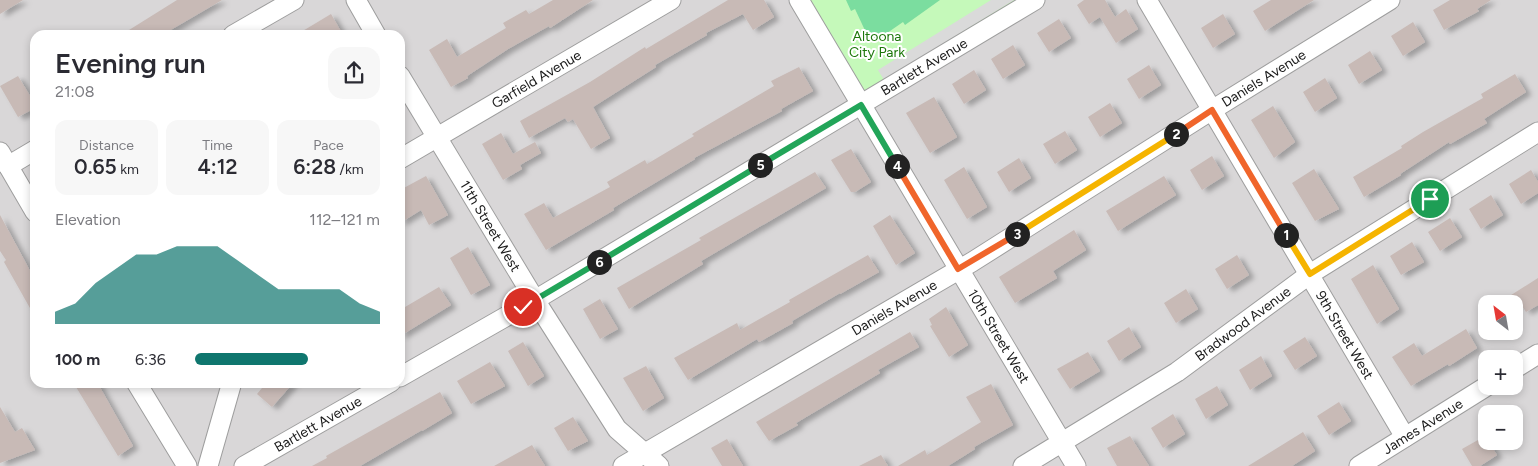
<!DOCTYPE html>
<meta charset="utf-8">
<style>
body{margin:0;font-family:Figtree,sans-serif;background:#f7f7f7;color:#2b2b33;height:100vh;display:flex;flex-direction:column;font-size:19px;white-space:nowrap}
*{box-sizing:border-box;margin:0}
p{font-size:16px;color:#7c7c81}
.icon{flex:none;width:28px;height:28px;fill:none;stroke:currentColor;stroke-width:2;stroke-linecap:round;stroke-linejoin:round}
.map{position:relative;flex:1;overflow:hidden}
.sheet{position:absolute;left:30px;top:30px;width:375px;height:358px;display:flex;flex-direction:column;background:#fff;border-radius:15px;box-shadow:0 2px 8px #0003}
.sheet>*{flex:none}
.needle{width:32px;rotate:329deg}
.controls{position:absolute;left:1478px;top:295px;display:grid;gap:10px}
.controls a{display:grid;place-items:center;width:45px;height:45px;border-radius:10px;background:#fff;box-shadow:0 2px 8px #0003;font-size:25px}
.pin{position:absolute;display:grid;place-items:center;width:42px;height:42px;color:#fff;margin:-21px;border:2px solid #fff;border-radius:50%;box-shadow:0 1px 5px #0007}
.km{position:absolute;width:25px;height:25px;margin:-12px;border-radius:50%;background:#222;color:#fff;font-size:14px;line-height:25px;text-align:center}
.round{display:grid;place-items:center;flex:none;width:52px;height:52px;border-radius:15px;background:#f7f7f7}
.headline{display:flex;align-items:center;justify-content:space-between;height:85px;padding:0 25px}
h1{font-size:28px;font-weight:600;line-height:38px}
.metrics{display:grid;grid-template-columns:repeat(3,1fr);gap:8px;height:85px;padding:5px 25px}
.metrics div{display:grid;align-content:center;border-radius:12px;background:#f7f7f7;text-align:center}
.metrics b{font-size:21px;font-weight:600}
.metrics small{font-size:14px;font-weight:400}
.metrics p{font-size:14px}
.chart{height:140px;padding:10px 25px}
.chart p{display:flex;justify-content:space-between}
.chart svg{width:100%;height:90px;margin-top:5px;fill:#0f766e;opacity:.7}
ul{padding:0 25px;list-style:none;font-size:16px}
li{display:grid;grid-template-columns:80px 60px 1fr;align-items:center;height:38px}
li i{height:12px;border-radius:6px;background:#0f766e}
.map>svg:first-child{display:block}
.residential{fill:#d9d7d8;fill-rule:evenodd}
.park{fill:#c5f9ba}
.pitch{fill:#7bdd9f}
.parking{fill:#dadada}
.building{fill:#c8bab6;filter:url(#shadow)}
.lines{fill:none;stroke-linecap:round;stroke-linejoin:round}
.minor-casing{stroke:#9e9e9e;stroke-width:21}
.minor{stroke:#fff;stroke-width:19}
.split-1-casing{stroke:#fff;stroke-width:10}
.split-2-casing{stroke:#fff;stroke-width:10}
.split-3-casing{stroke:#fff;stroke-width:10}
.split-4-casing{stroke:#fff;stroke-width:10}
.split-5-casing{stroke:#fff;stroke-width:10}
.split-6-casing{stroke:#fff;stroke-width:10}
.split-7-casing{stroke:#fff;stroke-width:10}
.split-1{stroke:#f5b400;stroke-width:6}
.split-2{stroke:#f0652b;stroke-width:6}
.split-3{stroke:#f5b400;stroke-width:6}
.split-4{stroke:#f0652b;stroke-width:6}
.split-5{stroke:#22a559;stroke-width:6}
.split-6{stroke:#22a559;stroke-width:6}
.split-7{stroke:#22a559;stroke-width:6}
.labels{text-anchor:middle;stroke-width:4;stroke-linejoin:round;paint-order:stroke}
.park-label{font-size:14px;fill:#1c770a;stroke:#fff}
.street-label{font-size:14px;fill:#1a1a1a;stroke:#fff}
</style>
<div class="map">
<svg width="1538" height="466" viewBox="0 0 1538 466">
<defs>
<filter id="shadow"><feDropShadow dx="5.5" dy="3" stdDeviation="2.5" flood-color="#0004"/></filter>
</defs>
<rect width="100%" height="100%" fill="#ece5df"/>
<!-- residential -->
<path class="residential" d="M0,0H1538V466H0ZM35,35H400V382H35ZM1486,304H1514V331H1486ZM1486,359H1514V386H1486ZM1486,414H1514V441H1486Z"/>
<!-- park -->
<path class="park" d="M799,0H1035L861,105Z"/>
<!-- pitch -->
<path class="pitch" d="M846,0H940L905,25L903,22L877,40L869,39L855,9L851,11Z"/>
<!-- parking -->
<path class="parking" d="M991,0H1014L884,80L878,70Z"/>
<!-- building -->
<path class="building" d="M0,0H23L0,14Z
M177,0H222L162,35H121Z
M553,0H593L550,28L549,26L508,49L467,76L468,78L451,87L429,50L447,39L457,57L506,28L503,23L526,10L529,14Z
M728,0H764L774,17L753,30L743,14L706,33L707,35L655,65L656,67L593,107L610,138L591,149L573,119L568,122L565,118L529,138L520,121L590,82L645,47L646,49Z
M1084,0H1105L1115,17L1126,9L1138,29L1116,43L1100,17L1089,24L1077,5Z
M1271,0H1314L1265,31L1253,11Z
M1450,0H1491L1477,9L1479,11L1444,30L1433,10Z
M331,14L343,35H296Z
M1223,14L1235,34L1213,48L1201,28Z
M1059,19L1071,38L1049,52L1037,33Z
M1413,22L1425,42L1403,56L1391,36Z
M1013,45L1025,65L1003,79L991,59Z
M1370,51L1382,70L1359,84L1348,65Z
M1149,65L1161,85L1139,99L1127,79Z
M799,67L813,91L781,109L782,111L694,158L695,159L613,208L614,210L546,250L524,214L544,203L553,218L610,187L607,182L645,160L647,164L694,136L692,134L774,86L771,81Z
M974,70L986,90L964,104L952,84Z
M1515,74L1526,92L1484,119L1487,123L1450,144L1449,142L1400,174L1401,175L1364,197L1353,177L1402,148L1401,146L1423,132L1483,98L1481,94Z
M18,76L35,104V108L18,117L0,86Z
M1325,78L1337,98L1315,112L1303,92Z
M934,97L957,137L930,153L906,113Z
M1110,103L1122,123L1100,137L1088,117Z
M1273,106L1295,142L1274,158L1251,120Z
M1065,131L1077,150L1055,164L1043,144Z
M501,133L513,154L535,142L541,153L520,165L522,169L503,180L482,144Z
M851,149L871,182L855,192H851L831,160Z
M1212,156L1224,176L1202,190L1190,170Z
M1019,158L1031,178L1009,192L997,172Z
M964,167L987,207L967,219L944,180Z
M1314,169L1339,209L1315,221L1292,183Z
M1531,170L1538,182V193L1521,204L1509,184Z
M815,172L826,188L701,261L703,264L629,309L617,288L701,240L699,238Z
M426,176L448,215L429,225L421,210L400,223V190Z
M1164,176L1176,195L1118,231L1106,211Z
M1491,195L1503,215L1481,229L1469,209Z
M0,215L35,280V317L4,262L6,260L0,251Z
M890,215L915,253L896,265L873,226Z
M1450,218L1462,237L1440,251L1428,232Z
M1074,230L1086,250L1053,271L1057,278L1015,303L999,277Z
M1412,242L1424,262L1401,275L1390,256Z
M468,247L490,285L471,295L450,258Z
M868,255L879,272L840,294V293L792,321L793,323L759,342L757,339L688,380L674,358L737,323L740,330L790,302L789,300Z
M1237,255L1249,275L1227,289L1215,269Z
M1373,265L1399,309L1377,324L1351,279Z
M1538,278V305L1526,312L1521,304H1497Z
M439,287L451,305L400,336V310Z
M1186,289L1198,309L1176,323L1164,303Z
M600,299L618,329L600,339L583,309Z
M946,307L968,345L949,357L930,326L932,325L929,319Z
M1129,327L1141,347L1119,361L1107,341Z
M1466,329L1477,348L1449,366L1448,364L1411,386L1392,357L1414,343L1422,356Z
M910,332L919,347L878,370L880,373L796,423L798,425L769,441L756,422Z
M1305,337L1317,356L1295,370L1283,351Z
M523,342L544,376L528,386L508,351Z
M1088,352L1100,371L1070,389L1057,369Z
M1261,356L1272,376L1250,390L1239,370Z
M490,362L505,386L471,404L457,381Z
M646,366L664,398L643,411L623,378Z
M73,382H97L133,446L118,456Z
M267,382H294L272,407L257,394Z
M991,384L1013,425L974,447L975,449L948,466H898L925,450L927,455L981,422L966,397Z
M1217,386L1228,405L1206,419L1195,399Z
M440,392L452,413L422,431V430L360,466H312L327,458L326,456Z
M1339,402L1351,421L1329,435L1317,416Z
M0,407L15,432L22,428L35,450L0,463Z
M1173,414L1185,434L1163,448L1151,428Z
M573,417L588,441L568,451L554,428Z
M1303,432L1315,451L1292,466H1248Z
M1130,436L1149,466H1117L1107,448Z
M1485,436L1486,441H1488L1497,455L1480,466H1472L1462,449Z
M727,439L743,466H722L711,448Z
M532,445L545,466H494Z
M881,455L888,466H859Z"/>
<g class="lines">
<defs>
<g id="minor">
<path d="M356,0L376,35"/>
<path id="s1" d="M799,0L1076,466"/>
<path id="s2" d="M1147,0L1405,437"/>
<path d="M233,35L294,0"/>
<path id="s3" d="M400,76L535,300L617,429L659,466"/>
<path d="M0,152L35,212"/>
<path id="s4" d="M400,159L671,0"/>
<path d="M8,166L35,150"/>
<path d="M1514,369L1538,354"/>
<path id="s5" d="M400,377L535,300L1035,0"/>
<path d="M136,382L187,466"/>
<path d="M208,466L232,382"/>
<path id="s6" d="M244,466L391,382"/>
<path id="s7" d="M623,466L972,262L1212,110L1390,0"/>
<path id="s8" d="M1023,466L1177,372L1310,274L1538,132"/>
<path id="s9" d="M1359,466L1487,386"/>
</g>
</defs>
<!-- minor casing -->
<use href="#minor" class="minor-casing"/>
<!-- minor -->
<use href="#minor" class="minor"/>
</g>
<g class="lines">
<defs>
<path id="split-1" d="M1286,235L1310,274L1430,199"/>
<path id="split-2" d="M1176,134L1212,110L1286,235"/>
<path id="split-3" d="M1017,234L1176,134"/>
<path id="split-4" d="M897,166L958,269L1017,234"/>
<path id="split-5" d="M760,165L861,105L897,166"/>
<path id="split-6" d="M599,262L760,165"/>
<path id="split-7" d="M523,307L599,262"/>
</defs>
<!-- split-1 casing -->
<use href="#split-1" class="split-1-casing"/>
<!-- split-2 casing -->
<use href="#split-2" class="split-2-casing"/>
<!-- split-3 casing -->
<use href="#split-3" class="split-3-casing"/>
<!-- split-4 casing -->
<use href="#split-4" class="split-4-casing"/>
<!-- split-5 casing -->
<use href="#split-5" class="split-5-casing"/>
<!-- split-6 casing -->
<use href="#split-6" class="split-6-casing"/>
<!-- split-7 casing -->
<use href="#split-7" class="split-7-casing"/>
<!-- split-1 -->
<use href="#split-1" class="split-1"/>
<!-- split-2 -->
<use href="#split-2" class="split-2"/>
<!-- split-3 -->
<use href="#split-3" class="split-3"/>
<!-- split-4 -->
<use href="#split-4" class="split-4"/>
<!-- split-5 -->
<use href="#split-5" class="split-5"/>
<!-- split-6 -->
<use href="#split-6" class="split-6"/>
<!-- split-7 -->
<use href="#split-7" class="split-7"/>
</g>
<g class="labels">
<!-- park labels -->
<g class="park-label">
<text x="877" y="41">Altoona<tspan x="877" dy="16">City Park</tspan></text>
</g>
<!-- street labels -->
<g class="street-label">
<text dy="5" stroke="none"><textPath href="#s5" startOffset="609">Bartlett Avenue</textPath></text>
<text dy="5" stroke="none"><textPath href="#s7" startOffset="749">Daniels Avenue</textPath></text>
<text dy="5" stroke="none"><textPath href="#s4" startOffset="158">Garfield Avenue</textPath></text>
<text dy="5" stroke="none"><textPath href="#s3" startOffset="175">11th Street West</textPath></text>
<text dy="5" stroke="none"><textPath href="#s7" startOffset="314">Daniels Avenue</textPath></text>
<text dy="5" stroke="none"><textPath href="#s8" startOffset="262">Bradwood Avenue</textPath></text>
<text dy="5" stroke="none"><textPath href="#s2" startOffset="389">9th Street West</textPath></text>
<text dy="5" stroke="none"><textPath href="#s1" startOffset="391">10th Street West</textPath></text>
<text dy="5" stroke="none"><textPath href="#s6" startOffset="85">Bartlett Avenue</textPath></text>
<text dy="5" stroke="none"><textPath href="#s9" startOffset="75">James Avenue</textPath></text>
</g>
</g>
</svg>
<div class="controls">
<a><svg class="needle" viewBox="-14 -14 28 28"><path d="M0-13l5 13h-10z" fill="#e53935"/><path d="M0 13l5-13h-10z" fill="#7c7c81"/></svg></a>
<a>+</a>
<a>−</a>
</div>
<div class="pin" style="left:1430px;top:199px;background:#1e9e55"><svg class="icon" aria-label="arrive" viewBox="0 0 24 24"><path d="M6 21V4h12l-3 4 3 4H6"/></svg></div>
<div class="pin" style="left:523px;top:307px;background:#d93025"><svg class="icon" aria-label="check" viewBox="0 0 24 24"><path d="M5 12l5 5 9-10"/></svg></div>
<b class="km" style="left:1286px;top:235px">1</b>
<b class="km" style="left:1176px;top:134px">2</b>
<b class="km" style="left:1017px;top:234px">3</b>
<b class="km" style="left:897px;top:166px">4</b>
<b class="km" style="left:760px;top:165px">5</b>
<b class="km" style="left:599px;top:262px">6</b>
<section class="sheet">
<div class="headline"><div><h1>Evening run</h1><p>21:08</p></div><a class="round"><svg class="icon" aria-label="share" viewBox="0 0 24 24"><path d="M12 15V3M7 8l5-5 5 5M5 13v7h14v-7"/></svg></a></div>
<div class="metrics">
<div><p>Distance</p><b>0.65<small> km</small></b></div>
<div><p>Time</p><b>4:12</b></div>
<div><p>Pace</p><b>6:28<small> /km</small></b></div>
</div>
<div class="chart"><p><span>Elevation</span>112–121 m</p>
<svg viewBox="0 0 160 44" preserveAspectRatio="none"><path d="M0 44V38L10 34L20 24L30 17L40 10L50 10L60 6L70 6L80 6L90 13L100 20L110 27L120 27L130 27L140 27L150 34L160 38V44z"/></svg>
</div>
<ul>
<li><b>100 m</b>6:36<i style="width:61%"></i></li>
</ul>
</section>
</div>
